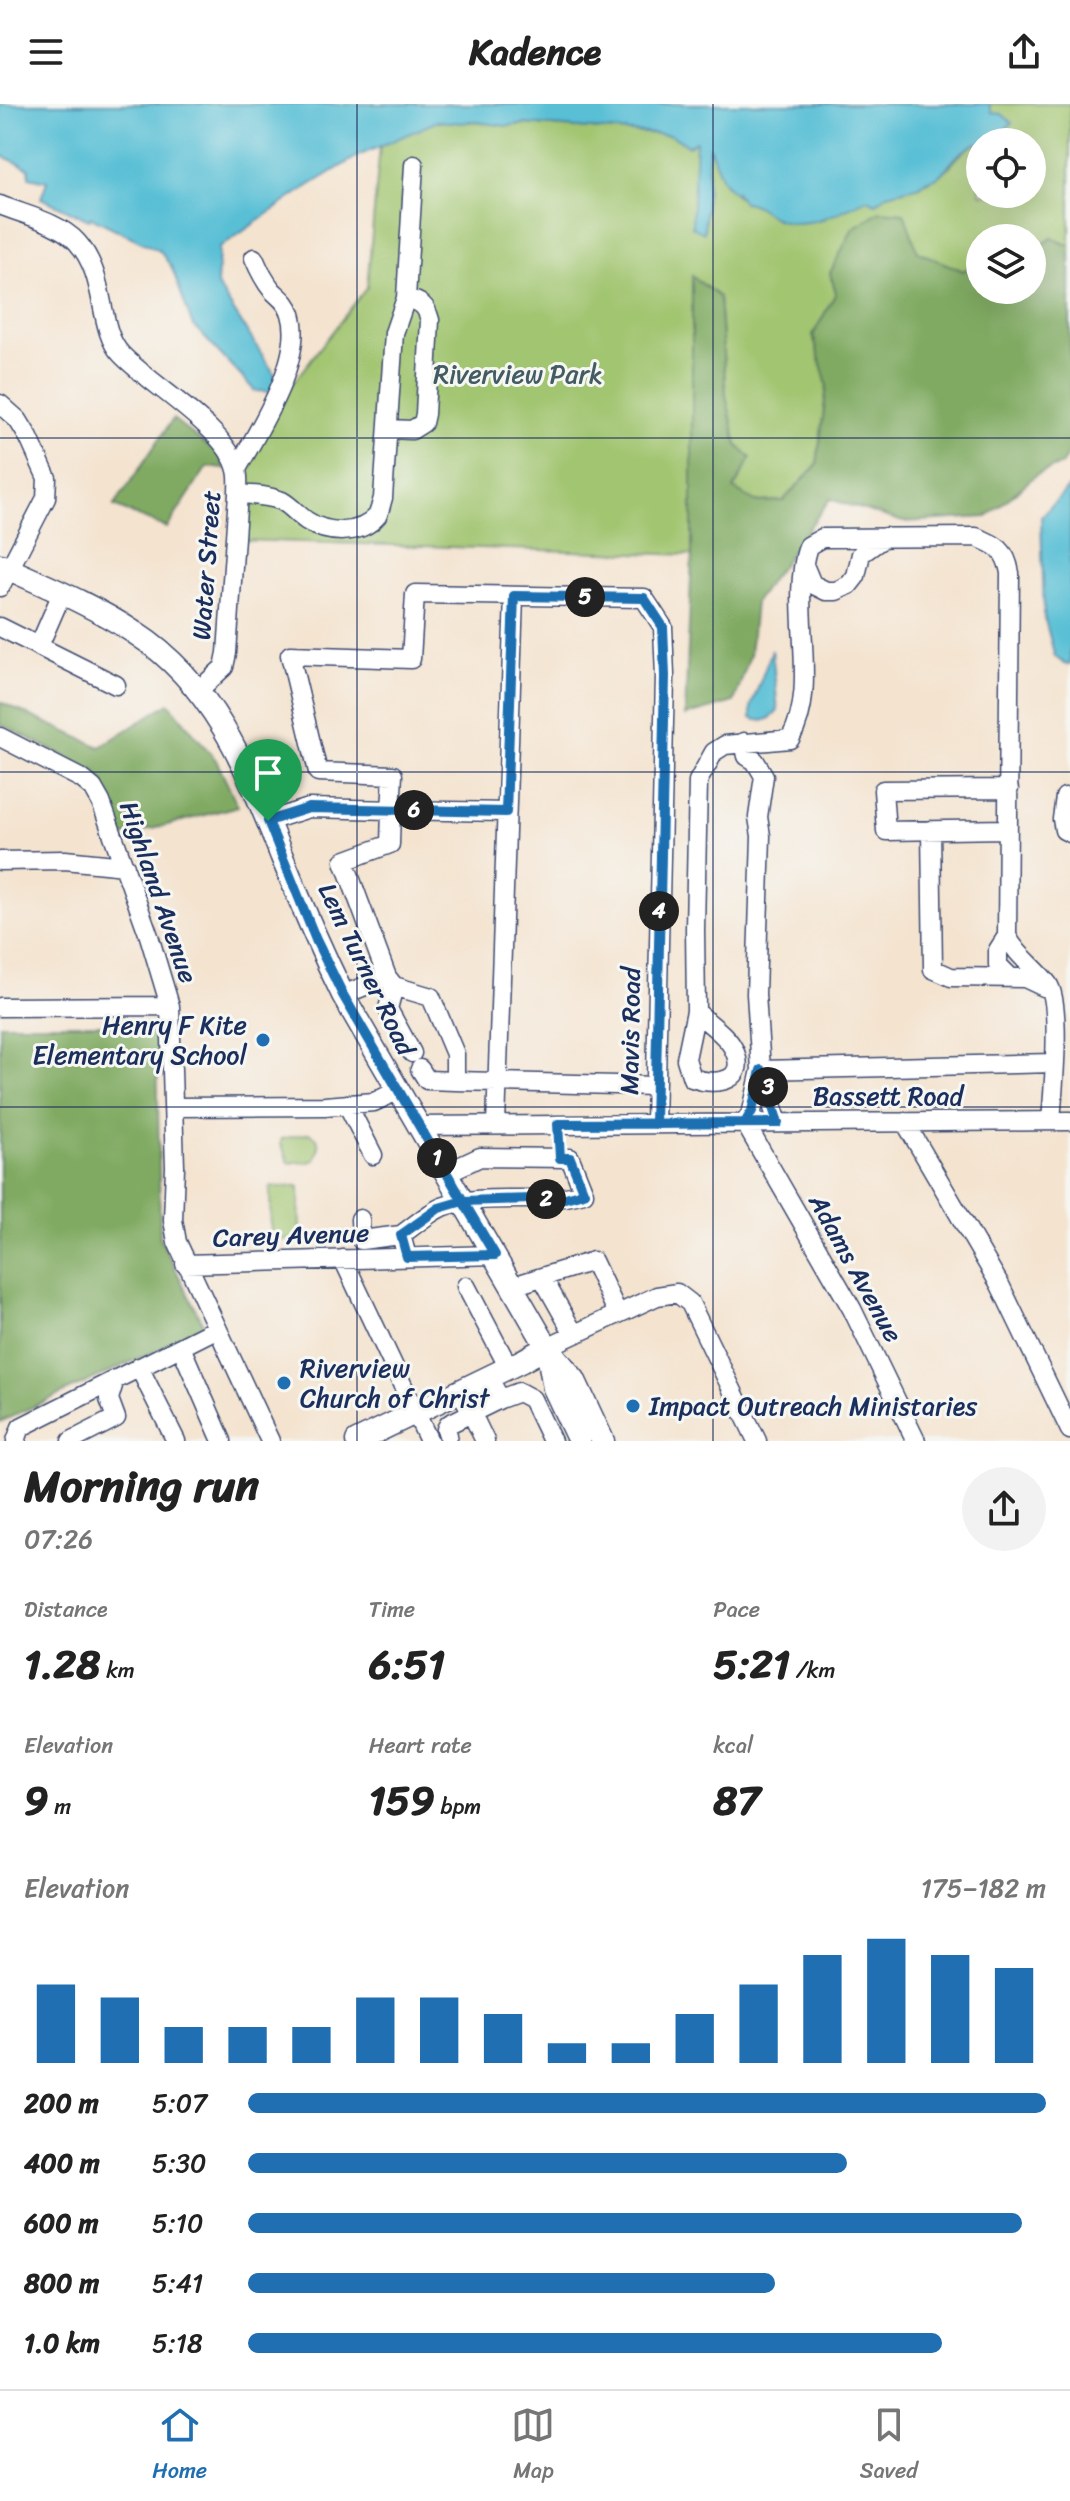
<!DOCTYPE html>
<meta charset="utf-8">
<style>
body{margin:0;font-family:Sriracha,sans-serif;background:#f2f2f2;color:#222;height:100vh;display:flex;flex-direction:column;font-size:30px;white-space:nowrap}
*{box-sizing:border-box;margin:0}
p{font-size:26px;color:#767676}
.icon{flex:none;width:44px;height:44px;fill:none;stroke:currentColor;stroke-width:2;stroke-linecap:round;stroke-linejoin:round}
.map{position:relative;height:1337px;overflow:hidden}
.drawer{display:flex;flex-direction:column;background:#fff;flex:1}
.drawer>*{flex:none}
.tools{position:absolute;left:966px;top:24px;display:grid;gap:16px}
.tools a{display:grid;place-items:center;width:80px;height:80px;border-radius:50%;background:#fff;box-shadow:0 8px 32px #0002;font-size:40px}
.pin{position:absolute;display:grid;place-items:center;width:68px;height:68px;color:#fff;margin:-82px -34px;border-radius:50% 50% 50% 0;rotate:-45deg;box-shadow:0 0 8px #0007}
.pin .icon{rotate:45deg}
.km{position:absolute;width:40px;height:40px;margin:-20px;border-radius:50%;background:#222;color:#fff;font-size:22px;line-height:40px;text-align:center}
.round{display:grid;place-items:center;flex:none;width:84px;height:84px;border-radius:42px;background:#f2f2f2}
.head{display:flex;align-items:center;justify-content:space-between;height:136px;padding:0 24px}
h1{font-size:44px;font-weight:700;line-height:60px}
.metrics{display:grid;grid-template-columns:repeat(3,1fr);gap:12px;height:136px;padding:8px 24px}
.metrics div{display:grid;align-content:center}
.metrics b{font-size:40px;font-weight:700}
.metrics small{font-size:22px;font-weight:400}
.metrics p{font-size:22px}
.chart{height:224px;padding:16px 24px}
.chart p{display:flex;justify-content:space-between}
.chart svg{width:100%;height:144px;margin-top:8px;stroke:#1f6fb2;stroke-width:6}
ul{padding:0 24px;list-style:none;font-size:26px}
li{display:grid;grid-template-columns:128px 96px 1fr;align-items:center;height:60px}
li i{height:20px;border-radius:10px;background:#1f6fb2}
header{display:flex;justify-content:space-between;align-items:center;height:104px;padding:0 24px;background:#fff;font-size:36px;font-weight:700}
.tabs{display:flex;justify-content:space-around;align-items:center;height:112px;border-top:2px solid #e0e0e0;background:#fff;font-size:22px;color:#767676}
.tabs a{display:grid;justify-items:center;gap:4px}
.tabs .on{color:#1f6fb2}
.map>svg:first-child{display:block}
.green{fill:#a1c56f;stroke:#5e7a66;stroke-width:2}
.forest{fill:#80aa62;stroke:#4e6c60;stroke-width:2}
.water{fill:#58bfd5;stroke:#3a779a;stroke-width:2}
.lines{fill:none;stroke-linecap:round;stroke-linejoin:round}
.minor-casing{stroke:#3c4a6f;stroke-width:21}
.major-casing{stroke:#3c4a6f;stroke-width:25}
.minor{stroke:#fff;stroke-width:18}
.major{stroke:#fff;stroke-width:22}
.route-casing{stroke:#fff;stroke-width:16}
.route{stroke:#1f6fb2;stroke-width:10}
.grid{fill:none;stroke:#1b2f5e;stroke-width:2;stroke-opacity:0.55}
.poi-dot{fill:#1f6fb2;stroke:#f6f6f2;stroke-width:3}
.labels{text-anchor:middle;stroke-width:6;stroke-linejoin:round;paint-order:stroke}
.park-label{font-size:26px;fill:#435c63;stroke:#f6f6f2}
.street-label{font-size:26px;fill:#1b2f5e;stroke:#f6f6f2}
.poi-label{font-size:26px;fill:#1b2f5e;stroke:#f6f6f2;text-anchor:start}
</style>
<header><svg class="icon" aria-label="menu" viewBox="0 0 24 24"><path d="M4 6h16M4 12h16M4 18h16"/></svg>Kadence<svg class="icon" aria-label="share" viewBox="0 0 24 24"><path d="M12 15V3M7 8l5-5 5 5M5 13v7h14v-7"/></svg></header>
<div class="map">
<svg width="1070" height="1337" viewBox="0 0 1070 1337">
<rect width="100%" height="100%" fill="#f6f6f2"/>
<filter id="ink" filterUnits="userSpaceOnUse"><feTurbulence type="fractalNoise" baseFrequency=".0125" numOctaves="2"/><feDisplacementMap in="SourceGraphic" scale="16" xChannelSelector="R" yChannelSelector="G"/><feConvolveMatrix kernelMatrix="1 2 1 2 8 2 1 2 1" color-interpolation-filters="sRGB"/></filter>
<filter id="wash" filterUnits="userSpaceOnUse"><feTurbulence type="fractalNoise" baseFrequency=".006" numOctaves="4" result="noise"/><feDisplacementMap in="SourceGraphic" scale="32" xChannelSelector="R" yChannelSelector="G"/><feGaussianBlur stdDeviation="1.8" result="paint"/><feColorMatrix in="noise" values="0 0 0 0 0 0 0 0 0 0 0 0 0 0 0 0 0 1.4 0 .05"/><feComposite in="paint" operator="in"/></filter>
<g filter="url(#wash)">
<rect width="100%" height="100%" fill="#f4e3cf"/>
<!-- green -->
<path class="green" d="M989,0H1070V142L1052,134L1032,147V134H980V159L963,167L918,148L836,189L813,231L827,281L817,361L783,397L755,398L733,385L737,341L726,292L719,193L692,173V451L241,436L247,338L367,183L380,42C396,35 424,18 440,17C468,15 496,23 524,20L671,31L688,42L697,36L692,123L704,128L709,43L711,44C712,50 721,75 725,80C731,87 738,91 743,98L753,99L778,116L818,117L867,94L920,82C926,76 931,77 938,72C954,62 959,46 980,38V90H1032V38H981L995,34Z
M309,1029L317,1034L319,1043L315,1056L309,1058L289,1059L281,1040V1035Z
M299,1082L300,1135L271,1136L270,1083Z"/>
<!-- forest -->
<path class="forest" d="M880,107L904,109L918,148L963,167L980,159V186H1032V147L1052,134L1070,142V347L1061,361L1037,370L987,413L903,418L830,395L755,498L750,551L734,598L685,612L692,451V172L719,193L726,292L737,341L751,354L734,385L755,398L783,397L817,361L827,281L813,231L836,189L830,169L853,124Z
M173,315L219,351L225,365L207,363L167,424L114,402Z
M0,598L100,643L169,599L216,656L238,702L122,733L96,668L0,620Z
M0,920H157L160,1134L205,1224L0,1318Z"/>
<!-- water -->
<path class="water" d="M0,0H989L992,9L1002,10L1012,19L995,34L975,40L959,50L938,73L926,77L920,82L887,90L876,99L867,95C841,107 807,128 777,115C764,109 758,99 743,98L736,88C720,84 716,55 709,43L704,129L692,123L696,37L689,42L671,31L524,20L506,22L471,17L463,19L438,17L358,52L301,87L219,144L217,181L277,274L272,288L255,287L192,220L172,164L160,147L91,113L89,116L41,94L47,77L29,73V64L0,51Z
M1070,382V560H1065L1055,553L1044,512L1041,413Z
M772,546L778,607C769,617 763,619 751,614V603Z"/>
</g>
<g filter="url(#ink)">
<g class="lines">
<defs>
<path id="minor" d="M0,101C24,111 59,118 77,138C108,172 97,225 121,250C150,281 228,325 237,366C239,373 238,383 238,390L227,549L224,563L199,586
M0,300L18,316L29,334L47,374L46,394L0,483
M388,325L412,326L423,319L425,310L430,216C426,201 421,198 406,194
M237,365C258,327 305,254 291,210C288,199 280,194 272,186C264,176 259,166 254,154
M238,390C253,391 268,391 282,397C291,402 298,411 307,417C327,430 360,432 377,412C380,407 381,400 383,394L394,229L406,194L414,61
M804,461L812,480L826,487H836L849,481L856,472L861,450L885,433
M0,523L116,581
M39,542L62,489
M0,633L82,675L93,684L101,698L149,832L170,902L175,1063L173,1116L177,1138L270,1337
M744,638L747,652L755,657L764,672L758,713L761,732L756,890L761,966L1054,959
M1065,693L1062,715L1064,726L1070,729
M506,708L391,706L393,671L318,668L290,551L411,555L415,490L644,494L663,523L665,572L655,1020
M268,717L309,704L391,706L390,740L344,757L387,873L394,882L431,893L455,950V977L655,982
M1007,725L886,727L883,686L1009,685
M931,726L933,865L951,873L1025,874L1044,883
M0,757L65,756L125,762
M1007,832L998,846V861L1011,874
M394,882L388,905L412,949
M343,891L387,873
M0,903L170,902
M696,907C707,919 726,930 733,944C750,977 717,983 692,974L686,955L696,907L695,825L698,677L714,648L725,641L790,635C821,582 788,503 808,442L822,434L976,433C997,441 1006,446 1010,469L1007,832C1017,852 1034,862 1048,880C1062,899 1053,989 1051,1017
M420,965L427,976L455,977
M761,966L752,1007L745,1019L852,1205L916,1337
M761,966L778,1019
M347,1000L373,1051
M173,1003L325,1002L374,998L397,987
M905,1018L1000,1181L1070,1326
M496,1021L514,492
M418,1022L1070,1017
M360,1115L361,1136L401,1131
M407,1153L401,1131C414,1122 428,1109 442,1103C487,1087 538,1102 584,1089L570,1054L480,1053L446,1069
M343,1155L429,1337
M185,1160L495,1151
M542,1173L574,1230
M466,1182L509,1264
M513,1182L593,1157L618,1210
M181,1243L222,1337
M547,1243L657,1192L677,1189L690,1199L757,1337
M139,1263L176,1337
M461,1287L485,1337
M500,1295L519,1288L532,1295L552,1337
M448,1331L446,1325L449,1320L500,1295L489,1274
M16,1337L21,1323L216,1225
M71,1337L116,1314L109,1295L115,1275"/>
<path id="major" d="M0,461C46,482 93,501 135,529C216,581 248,668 282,753C301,800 321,846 343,891L547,1243L574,1275L603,1337
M547,1244L554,1284L579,1337
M357,1337L522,1257L547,1243"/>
</defs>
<!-- minor casing -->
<use href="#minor" class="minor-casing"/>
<!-- major casing -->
<use href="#major" class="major-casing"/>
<!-- minor -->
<use href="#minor" class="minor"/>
<!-- major -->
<use href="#major" class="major"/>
</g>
</g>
<g class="lines" filter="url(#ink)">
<defs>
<path id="route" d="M268,717L316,836L343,891L463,1097L439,1104L401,1131L407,1153L495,1151L463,1097L565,1094L584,1089L570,1054H560L558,1020L778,1019L761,966L752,1007L745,1019L655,1020L665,572L663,523L644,494L514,492L506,708L309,704L268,717"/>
</defs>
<!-- route casing -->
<use href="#route" class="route-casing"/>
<!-- route -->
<use href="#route" class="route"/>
</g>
<!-- grid -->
<path class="grid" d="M357,0V1337M713,0V1337M0,334H1070M0,668H1070M0,1003H1070"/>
<!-- markers -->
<g class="poi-dot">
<circle cx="263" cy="936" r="8"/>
<circle cx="284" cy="1279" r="8"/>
<circle cx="633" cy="1302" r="8"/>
</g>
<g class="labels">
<!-- park labels -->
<g class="park-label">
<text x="518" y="279">Riverview Park</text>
</g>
<!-- street labels -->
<g class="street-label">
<text transform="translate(206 461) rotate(-86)" y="9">Water Street</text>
<text transform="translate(159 788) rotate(71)" y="9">Highland Avenue</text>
<text transform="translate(367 865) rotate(64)" y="9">Lem Turner Road</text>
<text transform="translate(630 927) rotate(-89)" y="9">Mavis Road</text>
<text x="888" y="1001">Bassett Road</text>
<text transform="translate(291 1131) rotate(-2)" y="9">Carey Avenue</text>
<text transform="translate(856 1164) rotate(61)" y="9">Adams Avenue</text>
</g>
<!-- poi labels -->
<g class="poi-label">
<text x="247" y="930" text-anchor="end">Henry F Kite<tspan x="247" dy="30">Elementary School</tspan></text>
<text x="300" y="1273">Riverview<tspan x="300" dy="30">Church of Christ</tspan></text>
<text x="649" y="1311">Impact Outreach Ministaries</text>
</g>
</g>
</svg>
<div class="tools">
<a><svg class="icon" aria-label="locate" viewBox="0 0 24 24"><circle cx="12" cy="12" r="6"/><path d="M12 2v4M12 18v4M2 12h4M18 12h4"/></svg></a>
<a><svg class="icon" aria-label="layers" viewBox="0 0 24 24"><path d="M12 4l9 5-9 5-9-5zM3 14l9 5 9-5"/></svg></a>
</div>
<div class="pin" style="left:268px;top:717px;background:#1e9e55"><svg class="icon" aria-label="arrive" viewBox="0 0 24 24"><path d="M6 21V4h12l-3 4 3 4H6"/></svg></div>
<b class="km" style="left:437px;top:1054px">1</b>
<b class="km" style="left:546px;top:1095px">2</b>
<b class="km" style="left:768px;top:983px">3</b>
<b class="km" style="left:659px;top:807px">4</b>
<b class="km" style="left:585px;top:493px">5</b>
<b class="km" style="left:414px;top:706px">6</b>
</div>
<section class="drawer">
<div class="head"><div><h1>Morning run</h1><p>07:26</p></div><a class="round"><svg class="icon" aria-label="share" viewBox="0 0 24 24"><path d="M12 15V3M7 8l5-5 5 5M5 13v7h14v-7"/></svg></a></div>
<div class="metrics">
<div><p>Distance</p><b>1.28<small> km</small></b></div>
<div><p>Time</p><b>6:51</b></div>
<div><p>Pace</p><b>5:21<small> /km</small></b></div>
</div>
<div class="metrics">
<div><p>Elevation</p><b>9<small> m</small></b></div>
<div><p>Heart rate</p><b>159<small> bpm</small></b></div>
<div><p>kcal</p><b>87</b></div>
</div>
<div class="chart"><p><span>Elevation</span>175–182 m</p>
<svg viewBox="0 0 160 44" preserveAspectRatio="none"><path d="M5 44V20M15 44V24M25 44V33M35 44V33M45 44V33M55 44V24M65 44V24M75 44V29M85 44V38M95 44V38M105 44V29M115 44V20M125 44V11M135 44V6M145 44V11M155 44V15"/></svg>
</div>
<ul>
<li><b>200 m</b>5:07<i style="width:100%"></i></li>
<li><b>400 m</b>5:30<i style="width:75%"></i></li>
<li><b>600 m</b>5:10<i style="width:97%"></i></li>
<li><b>800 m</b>5:41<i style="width:66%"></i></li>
<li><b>1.0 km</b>5:18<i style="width:87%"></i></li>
</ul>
</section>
<nav class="tabs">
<a class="on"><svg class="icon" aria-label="home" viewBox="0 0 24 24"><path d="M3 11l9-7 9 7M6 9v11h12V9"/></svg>Home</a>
<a><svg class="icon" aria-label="map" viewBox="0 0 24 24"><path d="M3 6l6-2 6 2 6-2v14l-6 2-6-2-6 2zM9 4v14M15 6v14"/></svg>Map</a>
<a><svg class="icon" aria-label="saved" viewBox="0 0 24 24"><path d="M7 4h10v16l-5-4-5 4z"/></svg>Saved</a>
</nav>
